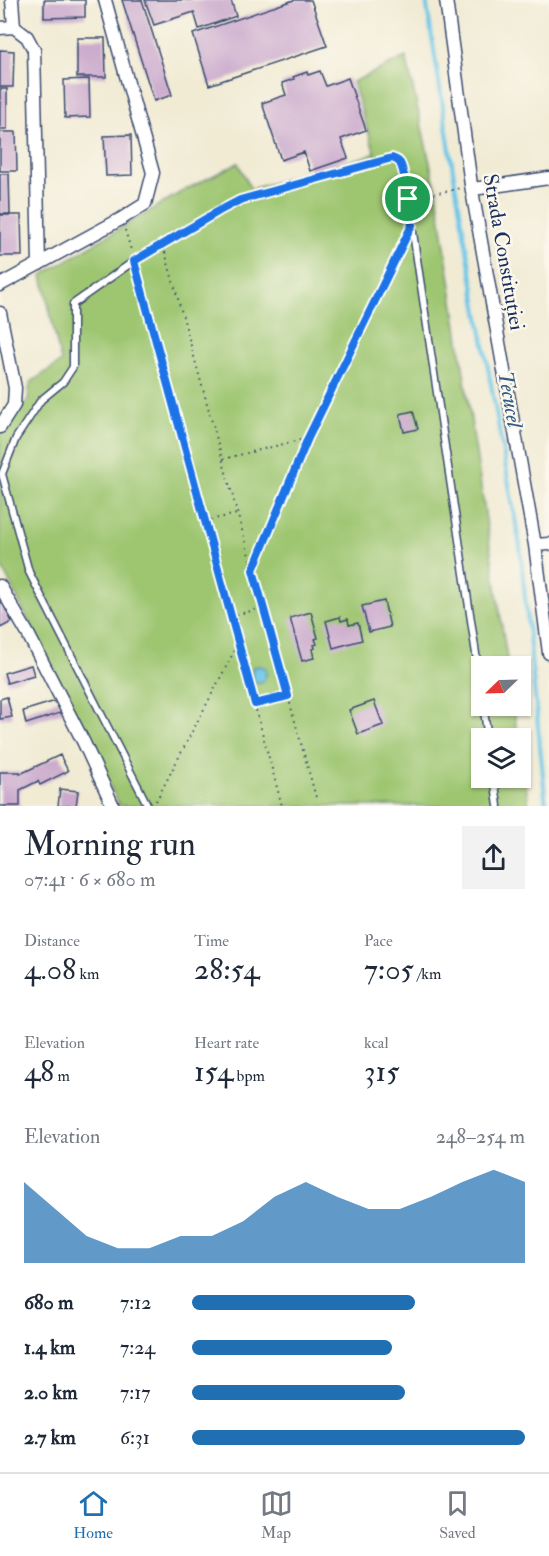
<!DOCTYPE html>
<meta charset="utf-8">
<style>
body{margin:0;font-family:"IM FELL Double Pica",serif;background:#f2f2f3;color:#1f2937;height:100vh;display:flex;flex-direction:column;font-size:22px;white-space:nowrap}
*{box-sizing:border-box;margin:0}
p{font-size:20px;color:#747a83}
.icon{flex:none;width:33px;height:33px;fill:none;stroke:currentColor;stroke-width:2;stroke-linecap:round;stroke-linejoin:round}
.map{position:relative;height:806px;overflow:hidden}
.details{display:flex;flex-direction:column;background:#fff;flex:1}
.details>*{flex:none}
.needle{width:39px;rotate:247deg}
.fabs{position:absolute;left:471px;top:656px;display:grid;gap:12px}
.fabs a{display:grid;place-items:center;width:60px;height:60px;border-radius:0px;background:#fff;box-shadow:0 2px 4px #0004;font-size:30px}
.pin{position:absolute;display:grid;place-items:center;width:51px;height:51px;color:#fff;margin:-26px;border:3px solid #fff;border-radius:50%;box-shadow:0 2px 6px #0007}
.round{display:grid;place-items:center;flex:none;width:63px;height:63px;border-radius:0px;background:#f2f2f3}
.headline{display:flex;align-items:center;justify-content:space-between;height:102px;padding:0 24px}
h1{font-size:33px;font-weight:600;line-height:45px}
.figures{display:grid;grid-template-columns:repeat(3,1fr);gap:9px;height:102px;padding:6px 24px}
.figures div{display:grid;align-content:center}
.figures b{font-size:30px;font-weight:600}
.figures small{font-size:16px;font-weight:400}
.figures p{font-size:16px}
.chart{height:168px;padding:12px 24px}
.chart p{display:flex;justify-content:space-between}
.chart svg{width:100%;height:108px;margin-top:6px;fill:#1f6fb2;opacity:.7}
ul{padding:0 24px;list-style:none;font-size:20px}
li{display:grid;grid-template-columns:96px 72px 1fr;align-items:center;height:45px}
li i{height:15px;border-radius:8px;background:#1f6fb2}
.dock{display:flex;justify-content:space-around;align-items:center;height:84px;border-top:2px solid #e0e1e3;background:#fff;font-size:16px;color:#747a83}
.dock a{display:grid;justify-items:center;gap:3px}
.dock .on{color:#1f6fb2}
.map>svg:first-child{display:block}
.green{fill:#9ec671;stroke:#5c7a68;stroke-width:1.5}
.water{fill:#68c6e6;stroke:#427aa2;stroke-width:1.5}
.lines{fill:none;stroke-linecap:round;stroke-linejoin:round}
.stream{stroke:#68c6e6;stroke-width:4}
.building{fill:#cbaacd}
.service-casing{stroke:#3b4b70;stroke-width:9}
.minor-casing{stroke:#3b4b70;stroke-width:15}
.path{stroke:#3b4b70;stroke-width:2;stroke-dasharray:1.5 4.5;stroke-linecap:butt}
.service{stroke:#fff;stroke-width:6}
.minor{stroke:#fff;stroke-width:12}
.route-casing{stroke:#fff;stroke-width:12}
.route{stroke:#1a73e8;stroke-width:8}
.labels{text-anchor:middle;stroke-width:5;stroke-linejoin:round;paint-order:stroke}
.street-label{font-size:21px;fill:#1b2f5e;stroke:#fbf7ec}
.water-label{font-size:22px;font-style:italic;fill:#325c87;stroke:#fbf7ec}
</style>
<div class="map">
<svg width="549" height="806" viewBox="0 0 549 806">
<rect width="100%" height="100%" fill="#fbf7ec"/>
<filter id="ink" filterUnits="userSpaceOnUse"><feTurbulence type="fractalNoise" baseFrequency=".0167" numOctaves="2"/><feDisplacementMap in="SourceGraphic" scale="12" xChannelSelector="R" yChannelSelector="G"/><feConvolveMatrix kernelMatrix="1 2 1 2 8 2 1 2 1" color-interpolation-filters="sRGB"/></filter>
<filter id="wash" filterUnits="userSpaceOnUse"><feTurbulence type="fractalNoise" baseFrequency=".008" numOctaves="4" result="noise"/><feDisplacementMap in="SourceGraphic" scale="24" xChannelSelector="R" yChannelSelector="G"/><feGaussianBlur stdDeviation="1.35" result="paint"/><feColorMatrix in="noise" values="0 0 0 0 0 0 0 0 0 0 0 0 0 0 0 0 0 1.4 0 .05"/><feComposite in="paint" operator="in"/></filter>
<g filter="url(#wash)">
<rect width="100%" height="100%" fill="#f1ebd4"/>
<!-- green -->
<path class="green" d="M406,57L437,194L508,666H482V705H513L518,738H482V777H520L521,752L529,806H119L117,800L0,563V433L28,400L30,383L61,362L42,275L183,191L238,163L251,189L375,154L353,82Z"/>
<!-- water -->
<path class="water" d="M259,666L266,668V675L262,682H256C252,677 251,674 253,667Z"/>
<g class="lines">
<!-- stream -->
<path class="stream" d="M426,0L456,189L520,546L546,806"/>
</g>
<g id="blocks">
<!-- building -->
<path class="building" d="M44,0H85V17L44,18Z
M122,0H142L172,95L154,101Z
M145,0H231L236,16L199,29L194,12L154,25Z
M294,0H311L327,46L209,85L193,34Z
M77,38H105L106,77H77Z
M0,50L14,51L13,87H0Z
M320,71L326,86L348,78L366,130L341,139L348,158L310,171L304,152L281,160L262,103L286,95L282,83L294,79L293,77L307,72L308,75Z
M89,79L90,117L65,118L64,80Z
M0,89H7V129H0Z
M0,132H16L17,171H0Z
M131,135L132,175L106,176L104,136Z
M0,174H9L10,214H0Z
M0,215H21L22,256H0Z
M413,411L418,429L404,432L400,414Z
M0,597L12,622L0,628Z
M384,601L390,627L369,632L362,606Z
M311,612L318,638L315,639L317,644L314,645L315,648L312,649L314,658L302,661L290,618Z
M340,617L341,621L348,619L349,625L358,623L362,640L333,648L326,621Z
M31,665L34,675L7,683L4,673Z
M7,697L12,717L0,719V699Z
M59,700L63,712L26,724L23,711Z
M374,701L383,725L358,734L349,710Z
M60,755L68,771L40,785L38,781L20,790V806H0V772H20V774Z
M60,789L78,791L76,806H58Z"/>
</g>
</g>
<g filter="url(#ink)">
<use href="#blocks" fill-opacity="0" stroke="#3b4b70" stroke-width="1.5"/>
<g class="lines">
<defs>
<path id="service" d="M483,705L488,738
M494,777L498,806
M148,806L29,572L2,474L16,438L41,400L63,382L73,367V304L134,261L219,211L240,200L392,158C405,164 405,186 408,199L482,694"/>
<path id="minor" d="M12,0L14,27
M446,0L471,185L535,545L549,653
M14,27L27,37L34,50L39,264
M0,28L14,27
M473,189L549,178
M0,285L121,219L145,204L153,173L105,0
M0,313L15,388L14,405L0,427
M535,545L549,544
M0,586L28,634L84,743L113,806"/>
</defs>
<!-- service casing -->
<use href="#service" class="service-casing"/>
<!-- minor casing -->
<use href="#minor" class="minor-casing"/>
<!-- path -->
<path class="path" d="M416,198L460,188
M125,230L131,250
M165,252L317,801
M137,270L282,806
M223,459L308,438
M205,521L237,514
M254,569L308,438L404,241
M231,616L263,608
M255,704L288,696
M156,801L238,644"/>
<!-- service -->
<use href="#service" class="service"/>
<!-- minor -->
<use href="#minor" class="minor"/>
</g>
</g>
<g class="lines" filter="url(#ink)">
<defs>
<path id="route" d="M392,158C396,160 397,159 400,163C406,174 410,211 412,225L308,438L253,570L288,696L255,704L134,261L219,211L240,200Z"/>
</defs>
<!-- route casing -->
<use href="#route" class="route-casing"/>
<!-- route -->
<use href="#route" class="route"/>
</g>
<g class="labels">
<!-- street labels -->
<g class="street-label">
<text transform="translate(504 252) rotate(80)" y="7">Strada Constituției</text>
</g>
<!-- water labels -->
<g class="water-label">
<text transform="translate(511 399) rotate(80)" y="8">Tecucel</text>
</g>
</g>
</svg>
<div class="fabs">
<a><svg class="needle" viewBox="-14 -14 28 28"><path d="M0-13l5 13h-10z" fill="#e53935"/><path d="M0 13l5-13h-10z" fill="#747a83"/></svg></a>
<a><svg class="icon" aria-label="layers" viewBox="0 0 24 24"><path d="M12 4l9 5-9 5-9-5zM3 14l9 5 9-5"/></svg></a>
</div>
<div class="pin" style="left:408px;top:199px;background:#1e9e55"><svg class="icon" aria-label="arrive" viewBox="0 0 24 24"><path d="M6 21V4h12l-3 4 3 4H6"/></svg></div>
</div>
<section class="details">
<div class="headline"><div><h1>Morning run</h1><p>07:41 · 6 × 680 m</p></div><a class="round"><svg class="icon" aria-label="share" viewBox="0 0 24 24"><path d="M12 15V3M7 8l5-5 5 5M5 13v7h14v-7"/></svg></a></div>
<div class="figures">
<div><p>Distance</p><b>4.08<small> km</small></b></div>
<div><p>Time</p><b>28:54</b></div>
<div><p>Pace</p><b>7:05<small> /km</small></b></div>
</div>
<div class="figures">
<div><p>Elevation</p><b>48<small> m</small></b></div>
<div><p>Heart rate</p><b>154<small> bpm</small></b></div>
<div><p>kcal</p><b>315</b></div>
</div>
<div class="chart"><p><span>Elevation</span>248–254 m</p>
<svg viewBox="0 0 160 44" preserveAspectRatio="none"><path d="M0 44V11L10 22L20 33L30 38L40 38L50 33L60 33L70 27L80 17L90 11L100 17L110 22L120 22L130 17L140 11L150 6L160 11V44z"/></svg>
</div>
<ul>
<li><b>680 m</b>7:12<i style="width:67%"></i></li>
<li><b>1.4 km</b>7:24<i style="width:60%"></i></li>
<li><b>2.0 km</b>7:17<i style="width:64%"></i></li>
<li><b>2.7 km</b>6:31<i style="width:100%"></i></li>
</ul>
</section>
<nav class="dock">
<a class="on"><svg class="icon" aria-label="home" viewBox="0 0 24 24"><path d="M3 11l9-7 9 7M6 9v11h12V9"/></svg>Home</a>
<a><svg class="icon" aria-label="map" viewBox="0 0 24 24"><path d="M3 6l6-2 6 2 6-2v14l-6 2-6-2-6 2zM9 4v14M15 6v14"/></svg>Map</a>
<a><svg class="icon" aria-label="saved" viewBox="0 0 24 24"><path d="M7 4h10v16l-5-4-5 4z"/></svg>Saved</a>
</nav>
